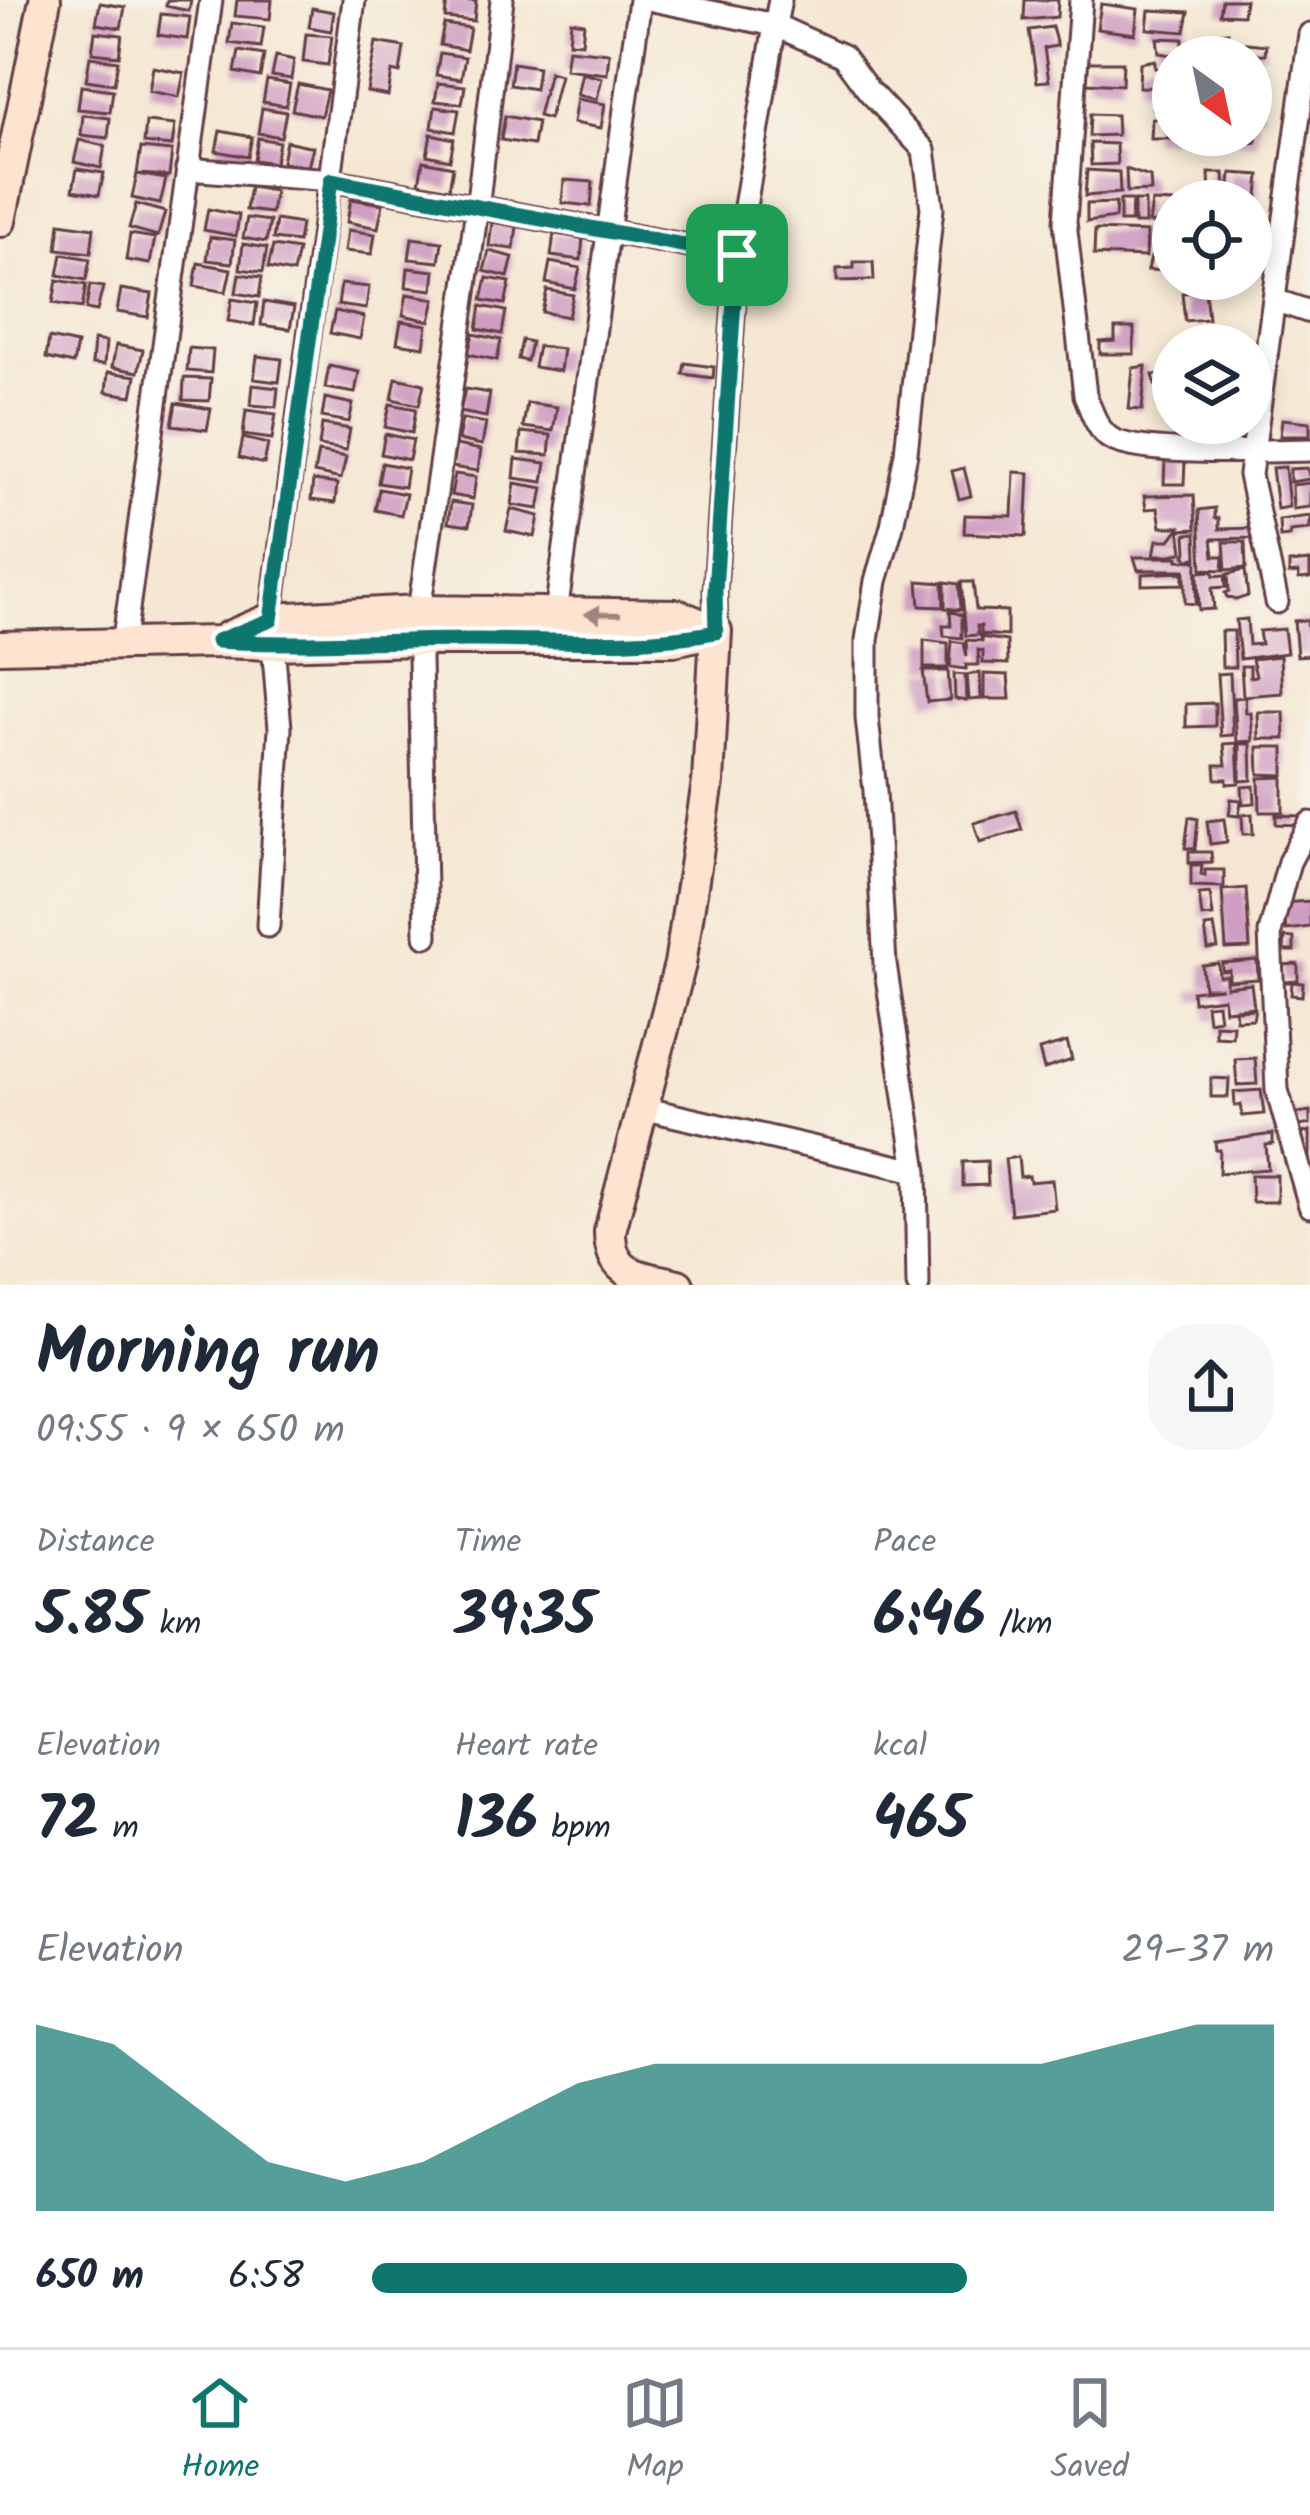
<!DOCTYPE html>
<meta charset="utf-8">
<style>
body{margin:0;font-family:Kalam,sans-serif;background:#f6f6f7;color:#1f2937;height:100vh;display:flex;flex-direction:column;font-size:45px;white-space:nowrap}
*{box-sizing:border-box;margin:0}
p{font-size:39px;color:#747a83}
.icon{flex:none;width:66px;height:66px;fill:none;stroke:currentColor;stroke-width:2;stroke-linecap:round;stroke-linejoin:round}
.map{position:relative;height:1285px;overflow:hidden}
.side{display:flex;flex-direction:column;background:#fff;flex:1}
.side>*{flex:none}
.needle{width:78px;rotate:147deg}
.buttons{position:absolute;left:1152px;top:36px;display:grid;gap:24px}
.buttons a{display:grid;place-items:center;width:120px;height:120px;border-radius:50%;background:#fff;box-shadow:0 6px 18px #0003;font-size:60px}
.pin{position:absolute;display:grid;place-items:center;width:102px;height:102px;color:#fff;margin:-51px;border-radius:24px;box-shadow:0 6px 18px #0006}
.round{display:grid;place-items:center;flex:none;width:126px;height:126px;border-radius:48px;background:#f6f6f7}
.overview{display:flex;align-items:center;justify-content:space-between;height:204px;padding:0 36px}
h1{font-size:66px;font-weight:800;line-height:90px}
.figures{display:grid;grid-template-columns:repeat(3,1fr);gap:18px;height:204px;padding:12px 36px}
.figures div{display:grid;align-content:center}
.figures b{font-size:60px;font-weight:800}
.figures small{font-size:33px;font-weight:400}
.figures p{font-size:33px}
.chart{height:336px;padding:24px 36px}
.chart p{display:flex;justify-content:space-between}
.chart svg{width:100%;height:216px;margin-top:12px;fill:#0f766e;opacity:.7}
ul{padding:0 36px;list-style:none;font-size:39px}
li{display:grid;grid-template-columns:192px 144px 1fr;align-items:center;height:90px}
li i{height:30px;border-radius:15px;background:#0f766e}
.tabs{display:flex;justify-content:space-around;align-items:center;height:168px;border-top:3px solid #e0e1e3;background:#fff;font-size:33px;color:#747a83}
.tabs a{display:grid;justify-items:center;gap:6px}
.tabs .selected{color:#0f766e}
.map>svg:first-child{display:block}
.building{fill:#cf9dc2}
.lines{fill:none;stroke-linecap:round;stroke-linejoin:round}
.minor-casing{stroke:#643d44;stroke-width:27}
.secondary-casing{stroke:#643d44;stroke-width:36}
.minor{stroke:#fff;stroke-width:21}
.secondary{stroke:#fde4d0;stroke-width:30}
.oneway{fill:#a4827e}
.route-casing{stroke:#fff;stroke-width:24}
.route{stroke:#0f766e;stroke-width:15}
</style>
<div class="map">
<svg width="1310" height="1285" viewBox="0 0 1310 1285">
<rect width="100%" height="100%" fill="#f7f3e8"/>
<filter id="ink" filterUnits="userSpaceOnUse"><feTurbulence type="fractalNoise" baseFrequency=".00833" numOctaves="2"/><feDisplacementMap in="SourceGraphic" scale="24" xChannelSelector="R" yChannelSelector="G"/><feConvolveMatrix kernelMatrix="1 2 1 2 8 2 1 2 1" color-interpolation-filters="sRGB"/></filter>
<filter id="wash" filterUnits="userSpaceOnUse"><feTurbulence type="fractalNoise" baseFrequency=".004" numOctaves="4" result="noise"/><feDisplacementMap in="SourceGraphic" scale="48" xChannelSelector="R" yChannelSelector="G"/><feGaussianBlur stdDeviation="2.7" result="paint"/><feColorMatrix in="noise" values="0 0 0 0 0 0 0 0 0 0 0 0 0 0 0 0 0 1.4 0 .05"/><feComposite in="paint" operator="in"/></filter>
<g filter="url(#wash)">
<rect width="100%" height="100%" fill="#f5e7d3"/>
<g id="blocks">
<!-- building -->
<path class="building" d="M167,0H191L189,11L166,6Z
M237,0H272L270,19L235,16Z
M447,0L476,1L474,21L445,18Z
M1025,0H1058L1057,17L1024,20Z
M1222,0H1245L1243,15L1220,14Z
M100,3L125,7L121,28L96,24Z
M1101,4L1138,9L1135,34L1097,29Z
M312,8L334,12L331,31L309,27Z
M1149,10L1189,12L1185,32L1147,29Z
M161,14L190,17L187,39L158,35Z
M571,21L584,23L582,43L569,42Z
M232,23L264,27L261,47L229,43Z
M444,24L470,28L466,50L440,45Z
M1052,27L1057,46L1044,48L1049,81L1037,82L1029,30Z
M95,32L122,35L119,56L92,53Z
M1228,32V41L1266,45L1265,54L1219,56L1217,33Z
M306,34L332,36L328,65L303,62Z
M1157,38L1183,39V57L1159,53Z
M376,42L404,47L400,73L392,71L388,96L367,92Z
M568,49L609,53L607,74L565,69Z
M239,51L264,55L260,77L235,72Z
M440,53L465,57L461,79L436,75Z
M276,56L294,60L291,79L272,76Z
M90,57L118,61L114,84L86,80Z
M1155,60V68L1173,69V88L1139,87L1140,63Z
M1085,62H1123L1122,85L1087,83Z
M1251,62H1263L1260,78L1251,79Z
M513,63L538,67L535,89L510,85Z
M153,67L184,73L179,97L149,91Z
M549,72L560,75L549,119L538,116Z
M582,73L602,78L597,99L577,95Z
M267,80L290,84L286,106L263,102Z
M438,83L465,86L462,104L435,101Z
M298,84L327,90L321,116L292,110Z
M81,86L113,90L110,112L78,109Z
M1261,86L1263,116L1251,115V87Z
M1155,92L1173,94V111L1153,109Z
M577,99L605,104L601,128L573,123Z
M435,107L459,110L455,132L432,128Z
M262,108L286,112L281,137L258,133Z
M1090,114L1116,115L1117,135L1089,136Z
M83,115L110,118L108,138L81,135Z
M505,116L537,122L533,145L501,140Z
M1173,117V139H1151L1152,119Z
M1251,120H1258L1256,143L1218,139V135H1251Z
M146,122L175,125L172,146L144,143Z
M220,131L252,137L248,157L216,151Z
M431,134L454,139L450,160L427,155Z
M258,138L279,142L275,163L254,160Z
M79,140L105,146L101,168L74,162Z
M286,141L313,147L308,167L282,162Z
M1090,143L1116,144L1117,164L1091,165Z
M141,148L172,151L169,176L137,174Z
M423,161L453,167L449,189L419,183Z
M77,169L104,173L99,195L73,190Z
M1126,169L1150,177L1151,191L1127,192Z
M1087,170L1119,172L1120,193L1085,196Z
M1209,173H1224L1225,194L1210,195Z
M1231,173L1260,175L1258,197L1229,194Z
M137,174L166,179L160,204L132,198Z
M564,180L593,182L591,206L562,203Z
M250,187L275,191L271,213L246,210Z
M351,199L383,204L378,228L347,222Z
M1120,200H1132L1131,222H1120Z
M1134,201H1145V224H1134Z
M1152,202L1173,203V224L1149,223Z
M1116,203L1115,218L1087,222V204Z
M136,204L165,212L158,236L129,228Z
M208,209L239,215L236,236L204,230Z
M247,218L270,221L266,242L243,238Z
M276,220L301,224L298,242L273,239Z
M492,222L517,226L514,249L489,246Z
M60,223L94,228L91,253L57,249Z
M348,230L375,234L372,254L345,251Z
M1095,230L1147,232L1146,257L1094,255Z
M130,234L155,238L150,264L126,260Z
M554,234L583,237L581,260L551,256Z
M210,237L235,240L232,263L207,260Z
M412,238L442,242L439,262L409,259Z
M243,244L267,248L263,272L240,269Z
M273,246L298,250L293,273L268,268Z
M489,251L513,257L508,277L484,271Z
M62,254L90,259L86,280L58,275Z
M1151,257L1173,259V271L1148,270Z
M550,262L580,268L575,289L546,283Z
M854,262H873L874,280L837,281V269L854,268Z
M198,263L231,269L226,292L194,286Z
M408,268L435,271L433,290L406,287Z
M239,274L262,277L259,297L236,293Z
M487,278L510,282L505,304L482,300Z
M57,280L86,285L82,308L53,303Z
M341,284L369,287L366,309L338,305Z
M90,285L103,287L97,311L86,309Z
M121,289L152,294L148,317L117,312Z
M547,290L573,295L568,317L542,312Z
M1205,291L1208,319L1185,321L1182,293Z
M407,294L435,299L430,321L403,315Z
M232,299L257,303L254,325L228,321Z
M264,302L294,307L290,329L261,325Z
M481,306L506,311L502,334L477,329Z
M335,311L364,317L360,339L330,333Z
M401,321L427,325L424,347L397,343Z
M1115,328H1134V354H1100V342L1115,341Z
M473,334L501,340L497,360L468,354Z
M49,338L77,344L73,364L46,358Z
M94,340L106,342L104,365L92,364Z
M522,340L531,342L527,361L518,359Z
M116,345L143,350L138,372L112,367Z
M538,346L563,349L560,371L534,367Z
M189,348L213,350L211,373L187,371Z
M257,356L282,359L279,382L254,379Z
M685,363L714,367L713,378L683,374Z
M329,366L359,372L355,393L325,388Z
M1146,366L1142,410L1129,409L1133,368Z
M108,372L136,376L132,396L106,392Z
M1173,374V385H1155L1153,375Z
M184,378L211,379L209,401L183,400Z
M396,378L424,384L419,405L392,399Z
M253,385L278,388L276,407L251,405Z
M465,389L490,393L486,417L460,412Z
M325,398L353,404L349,422L322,417Z
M176,403L211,409L207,430L172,425Z
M527,403L557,407L553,431L523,427Z
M390,404L416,409L412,433L385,427Z
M246,410L276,414L272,439L243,435Z
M462,419L486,423L482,445L458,440Z
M1282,419L1310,422V436H1280Z
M322,424L350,429L346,450L319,446Z
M521,432L551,435L549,455L519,453Z
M385,434L413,440L409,460L381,454Z
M243,438L268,444L264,464L239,458Z
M456,445L481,450L478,471L452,467Z
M318,452L346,457L341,479L314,473Z
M516,459L546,463L543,482L514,478Z
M1165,460L1185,461L1184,484H1164Z
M382,463L407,468L404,487L378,483Z
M1285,467L1289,507L1277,509L1272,468Z
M964,468L971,496L959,499L952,471Z
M1307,468L1310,479L1290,482V469Z
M1014,472L1029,473L1026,536L964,533L965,515L1012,516Z
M455,474L476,477L473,499L451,495Z
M313,481L337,484L335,503L311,500Z
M515,483L543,488L539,509L512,505Z
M1310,483V507L1293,509L1292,485Z
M379,489L406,494L401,515L375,510Z
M1194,495L1196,529L1180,530L1183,552L1172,555H1154L1157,540H1170L1180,527H1161L1158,508L1146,509L1144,496Z
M451,502L472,505L469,526L448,523Z
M1215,508V518H1219V529L1254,528L1255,538L1212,539L1214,556H1224L1223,570L1202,569L1199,510Z
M511,509L539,516L535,537L506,531Z
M1310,516V529L1290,531L1289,536L1280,537L1279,520Z
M1196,533L1197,558L1188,559L1185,555L1187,552L1186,534Z
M1224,542H1245L1246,568L1226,570Z
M1134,557H1178V560L1197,561L1196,604L1185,603V570H1138Z
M1310,561V578L1299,579L1298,573L1289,574V563Z
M1245,570L1248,596L1236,600L1227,597L1225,593L1229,591L1228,574Z
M1213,571L1214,576L1225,575L1226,587L1212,588L1214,609L1199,610L1198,572Z
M1183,572V584L1142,585V574Z
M918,581L943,583L944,607L920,606Z
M945,582L959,584L961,610L945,608Z
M961,582H973L976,610L1007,611V636L981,634V626H977L978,635L966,636Z
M950,611L962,615V638L944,636L943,626H951Z
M1247,619L1249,645L1261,644L1259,631L1284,629L1287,653L1240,659L1236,620Z
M1307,620L1310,655L1297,656L1294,621Z
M1221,631H1234L1235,667H1222Z
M981,637L1007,641L1008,664L983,663V651L978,650L979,665H966V669L950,667L952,641L964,643L967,657L966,640L982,641Z
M924,640L948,643V668H924Z
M1280,656L1282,693L1243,696L1241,666H1250V677L1256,676L1252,659Z
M923,671H948L950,700L927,702Z
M980,673L981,699L969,700L967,675Z
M1230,673L1233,735L1221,736L1217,674Z
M954,674L965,675L966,701L955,699Z
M984,674L1008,675L1010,699H984Z
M1245,697L1246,713H1251L1253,741L1237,742L1234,698Z
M1215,703V726L1186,727V704Z
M1258,712H1284L1285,739H1259Z
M1237,743L1239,783L1227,784V779H1216L1215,765H1226L1224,744Z
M1240,744H1251L1252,780L1240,781Z
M1258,747H1284V775L1259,774Z
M1283,777V812H1260L1259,778Z
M1254,786L1255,803L1243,804L1242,787Z
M1231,799L1241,800L1239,816L1229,815Z
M1016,811L1022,830L980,842L974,823Z
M1252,814L1253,834H1243L1242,815Z
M1276,815L1300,816L1299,825L1276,824Z
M1189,817L1198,819L1195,849L1185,848Z
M1224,819L1227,842L1210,844L1207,821Z
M1189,852H1211L1212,862L1189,863Z
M1191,865H1202L1201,875L1205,876V870H1224V887L1191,886Z
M1246,888L1250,948L1226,949L1222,890Z
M1210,893L1213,916L1202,917L1199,894Z
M1310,901V927L1286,930L1283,903Z
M1214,926L1218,948L1208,949L1205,927Z
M1285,937L1294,938V951H1284Z
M1257,960L1258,979L1229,981V970L1222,971V963Z
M1218,963L1219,976H1226V987L1251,984L1254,1007L1225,1010L1223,998L1193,1002L1192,991L1222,988H1204L1202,965Z
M1298,964V981L1283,982L1282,965Z
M1292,982L1303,983L1302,996L1291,995Z
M1217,1004L1219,1019L1208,1021L1206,1005Z
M1255,1009L1253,1019L1236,1020L1235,1010Z
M1215,1024L1233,1025L1232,1037L1215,1036Z
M1067,1042L1072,1060L1044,1069L1039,1050Z
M1255,1058L1257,1084L1237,1085L1235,1059Z
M1211,1078L1229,1079L1228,1097H1211Z
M1261,1090L1264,1114L1242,1116L1241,1105L1235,1106L1234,1092Z
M1310,1111V1124L1295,1127L1292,1114Z
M1310,1131V1159H1308L1302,1133Z
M1273,1134V1144L1266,1145L1268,1169L1219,1173L1220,1150H1216L1215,1142Z
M1018,1157L1020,1177L1029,1176L1030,1182L1052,1180L1055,1209L1011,1214L1005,1159Z
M987,1161L988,1185L963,1186V1162Z
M1251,1175H1277V1202H1252Z"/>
</g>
</g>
<g filter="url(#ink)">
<use href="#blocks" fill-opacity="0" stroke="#643d44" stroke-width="3"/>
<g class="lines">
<defs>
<path id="minor" d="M653,0L775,25L780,0
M1081,0L1065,222L1085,395C1091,409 1095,425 1107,436C1131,457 1272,451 1310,450
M187,169L331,180L737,255
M1274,300L1310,312
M1277,602L1250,475L1310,34
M556,613L640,0
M716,631L715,591L737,255L775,25L843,56L868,90L924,150L932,208L906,453L892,526L876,581L867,640V718L875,791L885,964L916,1171L918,1285
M123,646L211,0
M1310,823L1289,862L1270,933L1277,1090L1310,1206
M268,926L280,728L271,619L354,0
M426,936L419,611L477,209L502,0
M642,1108L916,1171"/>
<path id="secondary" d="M0,221L45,0
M228,637L271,619L419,611L677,615L716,631
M0,647L216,642L273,644L419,640H674L716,631
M678,1285C641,1276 610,1278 610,1231L680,964L708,782L716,631"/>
</defs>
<!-- minor casing -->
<use href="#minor" class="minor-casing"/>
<!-- secondary casing -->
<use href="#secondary" class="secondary-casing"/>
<!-- minor -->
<use href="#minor" class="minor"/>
<!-- secondary -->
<use href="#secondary" class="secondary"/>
</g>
<!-- one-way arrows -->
<defs><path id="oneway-solid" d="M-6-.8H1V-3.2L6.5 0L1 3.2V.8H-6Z" transform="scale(3)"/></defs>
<use class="oneway" href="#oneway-solid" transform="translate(603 614) rotate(-179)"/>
</g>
<g class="lines" filter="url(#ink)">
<defs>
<path id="route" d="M331,180L737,255L715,591L716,632C638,647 556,640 476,640C390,640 303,646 217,641L271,620Z"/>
</defs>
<!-- route casing -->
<use href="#route" class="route-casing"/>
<!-- route -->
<use href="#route" class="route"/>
</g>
</svg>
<div class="buttons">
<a><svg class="needle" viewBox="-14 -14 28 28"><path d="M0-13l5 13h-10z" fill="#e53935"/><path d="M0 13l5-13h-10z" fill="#747a83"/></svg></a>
<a><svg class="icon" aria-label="locate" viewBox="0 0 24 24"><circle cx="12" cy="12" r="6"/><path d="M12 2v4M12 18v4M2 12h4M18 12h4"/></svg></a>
<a><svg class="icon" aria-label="layers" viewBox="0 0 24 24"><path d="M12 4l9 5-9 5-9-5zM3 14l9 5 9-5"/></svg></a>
</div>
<div class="pin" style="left:737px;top:255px;background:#1e9e55"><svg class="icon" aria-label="arrive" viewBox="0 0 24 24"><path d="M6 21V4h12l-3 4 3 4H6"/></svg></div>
</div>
<section class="side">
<div class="overview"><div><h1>Morning run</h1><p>09:55 · 9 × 650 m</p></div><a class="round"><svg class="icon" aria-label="share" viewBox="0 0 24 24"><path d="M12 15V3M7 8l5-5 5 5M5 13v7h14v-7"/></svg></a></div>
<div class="figures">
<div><p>Distance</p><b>5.85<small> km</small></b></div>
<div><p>Time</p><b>39:35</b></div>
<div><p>Pace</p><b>6:46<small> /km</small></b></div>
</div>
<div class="figures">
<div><p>Elevation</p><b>72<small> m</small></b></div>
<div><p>Heart rate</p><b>136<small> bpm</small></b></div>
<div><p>kcal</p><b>465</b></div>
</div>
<div class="chart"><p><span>Elevation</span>29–37 m</p>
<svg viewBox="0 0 160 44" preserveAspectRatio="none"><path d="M0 44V6L10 10L20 22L30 34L40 38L50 34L60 26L70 18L80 14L90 14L100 14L110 14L120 14L130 14L140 10L150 6L160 6V44z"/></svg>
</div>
<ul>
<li><b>650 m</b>6:58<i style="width:66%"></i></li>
</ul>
</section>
<nav class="tabs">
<a class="selected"><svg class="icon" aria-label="home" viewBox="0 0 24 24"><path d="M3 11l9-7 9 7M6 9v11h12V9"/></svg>Home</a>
<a><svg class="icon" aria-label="map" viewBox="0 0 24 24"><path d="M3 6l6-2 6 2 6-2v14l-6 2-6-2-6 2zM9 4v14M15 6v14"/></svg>Map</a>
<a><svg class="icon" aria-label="saved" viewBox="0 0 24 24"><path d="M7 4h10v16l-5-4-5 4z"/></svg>Saved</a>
</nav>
